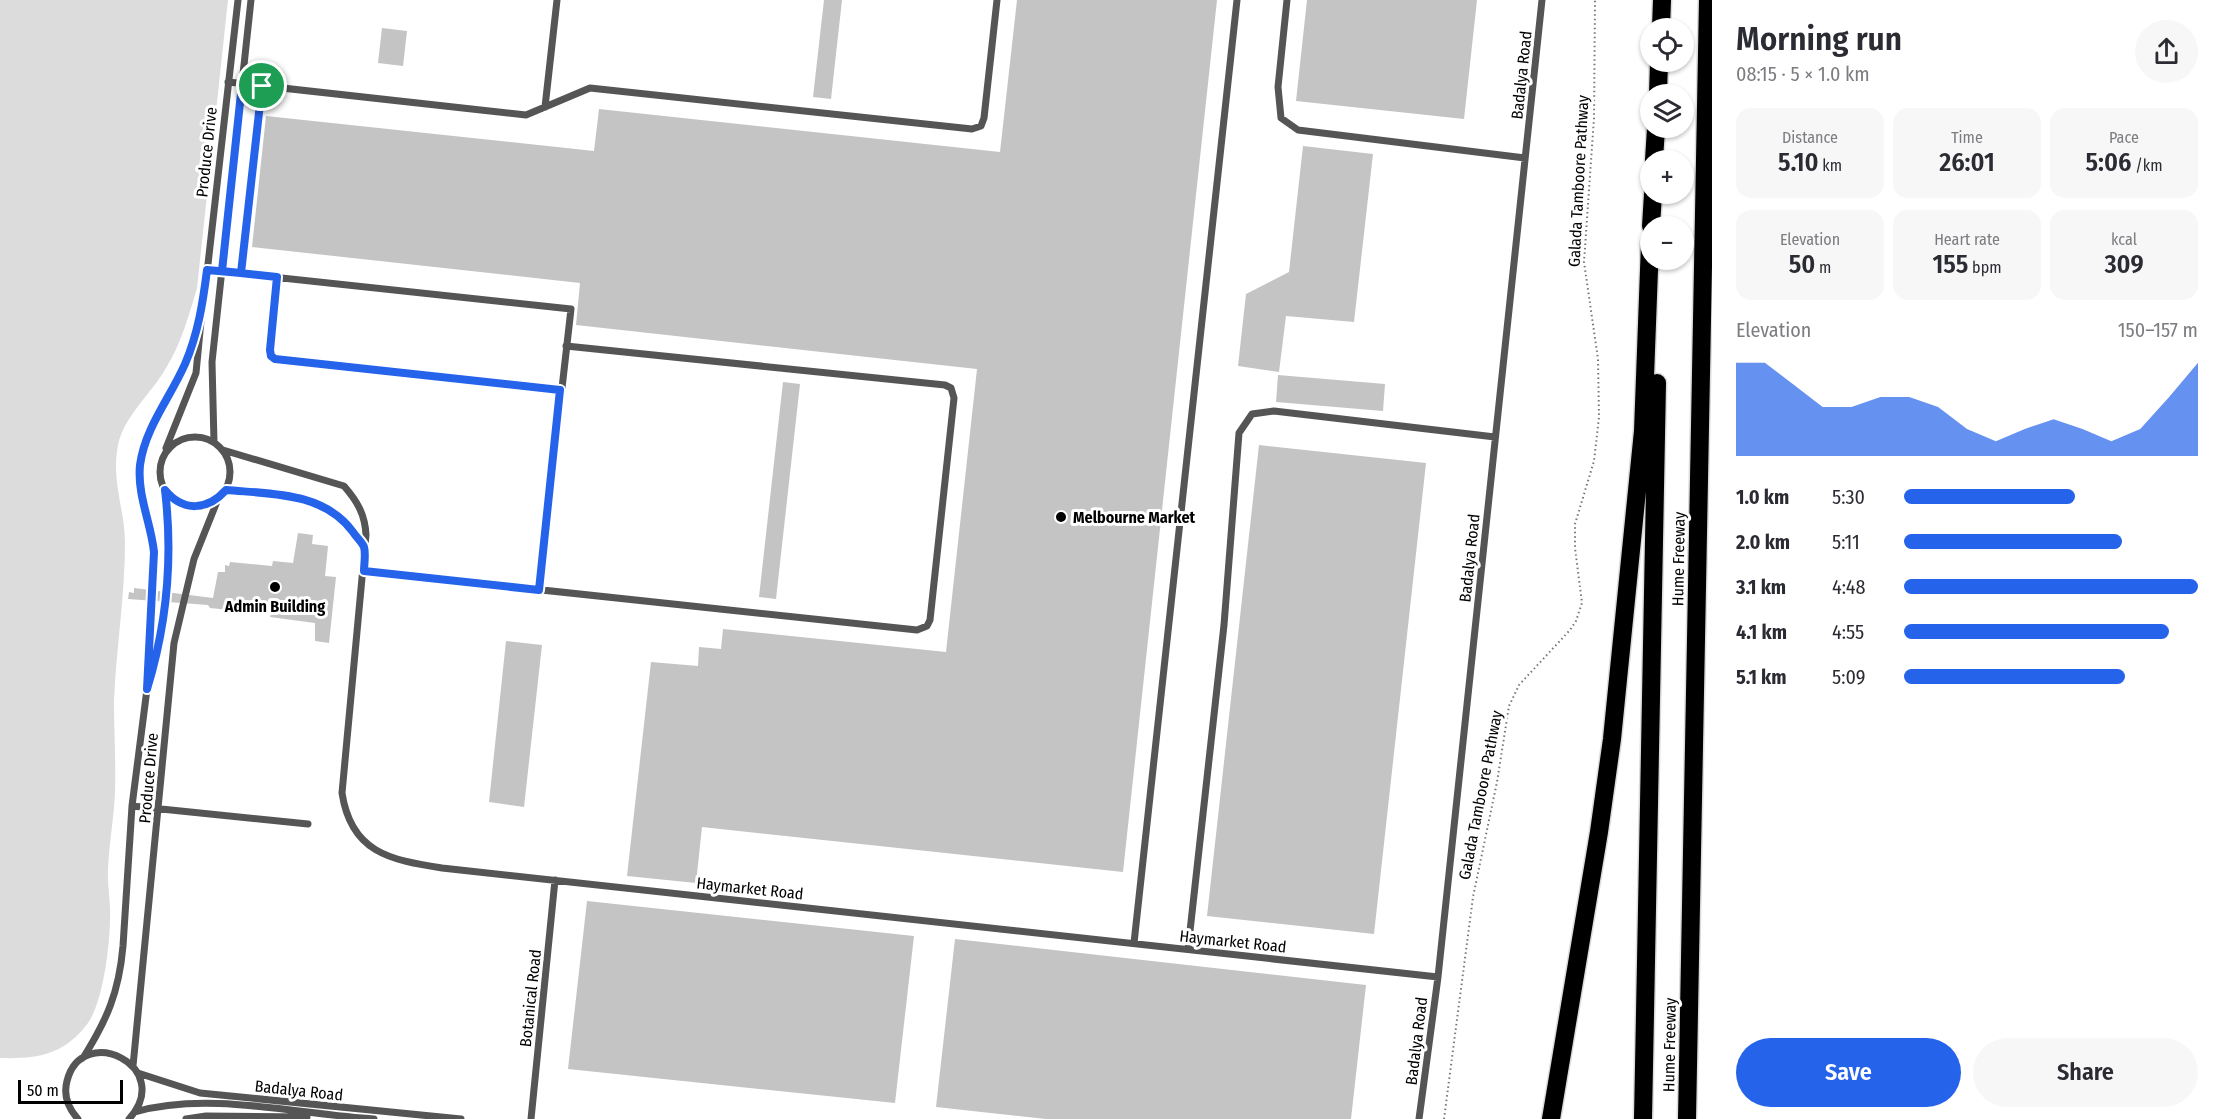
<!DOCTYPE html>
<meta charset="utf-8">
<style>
body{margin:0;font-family:"Fira Sans Condensed",sans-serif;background:#f7f7f7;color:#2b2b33;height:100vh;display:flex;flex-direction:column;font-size:22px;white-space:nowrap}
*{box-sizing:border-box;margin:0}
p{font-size:20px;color:#7c7c81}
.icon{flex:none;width:33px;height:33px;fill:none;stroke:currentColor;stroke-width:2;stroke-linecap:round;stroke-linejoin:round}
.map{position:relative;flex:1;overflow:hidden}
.details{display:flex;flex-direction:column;background:#fff;width:510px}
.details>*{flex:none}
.tools{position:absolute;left:1640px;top:18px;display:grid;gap:12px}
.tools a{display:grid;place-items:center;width:54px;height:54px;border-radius:50%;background:#fff;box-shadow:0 2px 4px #0004;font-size:30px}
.scale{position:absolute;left:18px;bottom:15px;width:105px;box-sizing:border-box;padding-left:6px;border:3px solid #000;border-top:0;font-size:16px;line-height:21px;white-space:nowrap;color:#000;-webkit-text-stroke:4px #fff;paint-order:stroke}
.pin{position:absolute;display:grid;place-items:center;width:51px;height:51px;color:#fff;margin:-26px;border:3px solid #fff;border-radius:50%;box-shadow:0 2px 6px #0007}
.round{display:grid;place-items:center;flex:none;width:63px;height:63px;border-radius:32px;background:#f7f7f7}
.headline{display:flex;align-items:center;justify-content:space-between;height:102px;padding:0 24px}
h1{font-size:33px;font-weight:600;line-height:45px}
.metrics{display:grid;grid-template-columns:repeat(3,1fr);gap:9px;height:102px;padding:6px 24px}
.metrics div{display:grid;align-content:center;border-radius:15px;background:#f7f7f7;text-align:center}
.metrics b{font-size:26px;font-weight:600}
.metrics small{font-size:16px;font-weight:400}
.metrics p{font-size:16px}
.chart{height:168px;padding:12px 24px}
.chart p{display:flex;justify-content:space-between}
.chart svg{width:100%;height:108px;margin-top:6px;fill:#2563eb;opacity:.7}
.cta{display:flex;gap:12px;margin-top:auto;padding:12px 24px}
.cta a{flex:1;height:69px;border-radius:36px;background:#2563eb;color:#fff;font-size:24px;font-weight:600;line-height:69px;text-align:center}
.cta a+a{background:#f7f7f7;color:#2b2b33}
ul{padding:0 24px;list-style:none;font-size:20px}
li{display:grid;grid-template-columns:96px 72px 1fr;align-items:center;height:45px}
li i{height:15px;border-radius:8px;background:#2563eb}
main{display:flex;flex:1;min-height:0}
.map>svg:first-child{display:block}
.green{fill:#dcdcdc}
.building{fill:#c4c4c4}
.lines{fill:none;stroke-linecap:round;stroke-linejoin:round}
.motorway-casing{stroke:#dbdbdb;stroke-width:21}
.path{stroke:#777;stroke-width:2;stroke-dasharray:1.5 3;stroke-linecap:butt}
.service{stroke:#555;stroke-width:7}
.motorway{stroke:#000;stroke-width:18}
.route-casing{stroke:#fff;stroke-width:12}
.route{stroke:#2563eb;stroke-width:8}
.poi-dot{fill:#000;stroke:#fff;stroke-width:2}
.labels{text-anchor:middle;stroke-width:6;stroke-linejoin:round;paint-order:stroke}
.street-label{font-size:16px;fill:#000;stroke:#fff}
.poi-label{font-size:16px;font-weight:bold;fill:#000;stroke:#fff;text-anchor:start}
</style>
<main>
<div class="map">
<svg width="1712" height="1119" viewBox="0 0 1712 1119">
<rect width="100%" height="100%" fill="#fff"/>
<!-- green -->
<path class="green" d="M0,0H228L197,288C189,315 181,344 166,368C152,393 124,416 118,445C111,482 125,509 125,543C125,596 116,649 114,701C114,732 116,762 115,792C114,818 109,843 108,869C107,885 111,902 110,918C110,945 103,1002 88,1023C64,1055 38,1059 0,1058Z"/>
<!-- building -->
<path class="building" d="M824,0H842L831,99L813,97Z
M1017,0H1217L1123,872L702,827L696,883L627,876L651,662L698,666L699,647L721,649L723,629L946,652L977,369L576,325L580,283L252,247L266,116L594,151L599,109L1000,152Z
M1307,0H1477L1464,119L1296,101Z
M382,28L407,31L403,66L378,63Z
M1303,146L1373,154L1354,322L1286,316L1279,372L1238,366L1246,294L1289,272Z
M1278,375L1385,384L1383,411L1276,402Z
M783,382L800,384L776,599L759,597Z
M1259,445L1426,463L1374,934L1207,916Z
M298,533L313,535L312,544L328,546L325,576L336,577L329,643L315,641V623L270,617L271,614L210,608L208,605L128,599L129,592L134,593V588L213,598L218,572H225V565L229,566L230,562L272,566L273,561L293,563Z
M506,641L542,645L524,807L489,802Z
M587,901L914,936L895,1103L568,1069Z
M955,939L1366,985L1351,1119H1046L936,1107Z"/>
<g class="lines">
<defs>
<path id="motorway" d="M1661,28L1662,0
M1658,94L1659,62
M1654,160L1656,128
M1651,226L1653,194
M1551,1119L1599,832L1612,739L1643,431L1650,243
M1643,1119L1657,383
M1687,1119L1708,0"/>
</defs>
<!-- motorway casing -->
<use href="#motorway" class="motorway-casing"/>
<!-- path -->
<path class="path" d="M1444,1119L1473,897L1497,782L1509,706L1519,685L1570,630L1576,621L1582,603L1575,548V524L1594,461L1599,417L1598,359L1584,262L1594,118L1595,0"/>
<!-- service -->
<path class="service" d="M1287,0L1278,87L1281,118L1298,130L1525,158
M228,82L526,115L590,88L972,129L981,126L984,118L997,0
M545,107L557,0
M207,270L571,309L539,590
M241,273L262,86
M277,277L270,350L271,355L275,359L560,390
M160 472a35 35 0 1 1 70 0a35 35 0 1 1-70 0Z
M214,442L212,362L251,0
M166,448L196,373L201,321
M223,450L344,486C357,501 365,514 366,535L342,793C351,852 389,860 442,868L1438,977
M226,490C260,493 305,491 334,512C346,521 355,535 364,547
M364,571L917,630L927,626L930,620L954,398L951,388L945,385L566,346
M150,681C169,619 173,554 165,490
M132,806L308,824
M1134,943L1237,0
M1188,949L1224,625L1239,433L1252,414L1274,411L1495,437
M83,1058C107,1020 119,992 123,946L132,806L147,689L154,552L152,533L143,505L140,469L143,451L153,422L185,363L203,308L238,0
M133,1066L174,643L194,559L218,499
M138,1073L200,1093L461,1119
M135,1112C208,1091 298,1114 374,1119
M78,1119C68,1108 63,1096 67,1081C82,1021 176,1067 129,1119
M186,1119L206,1116L307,1117
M531,1119L555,880
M1419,1119L1438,977L1542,0"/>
<!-- motorway -->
<use href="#motorway" class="motorway"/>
</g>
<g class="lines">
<defs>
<path id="route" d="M262,86L241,273L207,270C203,302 198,334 185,364C170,398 145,428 140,465C137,495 151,523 154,552L147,689C167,624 173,557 165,490C183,512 207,511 226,490C271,494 324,492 353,532C356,537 362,542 364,547C366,554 364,564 364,571L539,590L560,390L275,359L271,356L270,350L277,277L222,271L242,84L262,86"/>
</defs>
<!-- route casing -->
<use href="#route" class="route-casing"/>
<!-- route -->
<use href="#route" class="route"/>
</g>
<!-- markers -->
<g class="poi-dot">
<circle cx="1061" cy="517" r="6"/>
<circle cx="275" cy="587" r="6"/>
</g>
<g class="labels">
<!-- street labels -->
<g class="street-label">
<text transform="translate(1521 75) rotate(-84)" y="6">Badalya Road</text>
<text transform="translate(206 152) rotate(-84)" y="6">Produce Drive</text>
<text transform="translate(1578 181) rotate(-87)" y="6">Galada Tamboore Pathway</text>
<text transform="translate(1469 558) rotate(-84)" y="6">Badalya Road</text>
<text transform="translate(1678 559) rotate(-89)" y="6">Hume Freeway</text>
<text transform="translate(148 778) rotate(-85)" y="6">Produce Drive</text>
<text transform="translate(1480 795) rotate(-79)" y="6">Galada Tamboore Pathway</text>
<text transform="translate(750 888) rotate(6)" y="6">Haymarket Road</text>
<text transform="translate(1233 941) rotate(6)" y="6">Haymarket Road</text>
<text transform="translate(530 998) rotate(-84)" y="6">Botanical Road</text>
<text transform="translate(1416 1041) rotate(-83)" y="6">Badalya Road</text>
<text transform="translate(1669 1045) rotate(-89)" y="6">Hume Freeway</text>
<text transform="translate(299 1090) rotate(6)" y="6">Badalya Road</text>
</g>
<!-- poi labels -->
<g class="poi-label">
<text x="1073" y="523">Melbourne Market</text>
<text x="275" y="612" text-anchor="middle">Admin Building</text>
</g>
</g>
</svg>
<div class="tools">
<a><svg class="icon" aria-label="locate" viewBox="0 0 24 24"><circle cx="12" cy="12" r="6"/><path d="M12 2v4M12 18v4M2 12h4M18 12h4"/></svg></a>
<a><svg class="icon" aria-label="layers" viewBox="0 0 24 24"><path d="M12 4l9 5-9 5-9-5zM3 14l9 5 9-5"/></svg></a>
<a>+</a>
<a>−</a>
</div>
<div class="scale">50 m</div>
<div class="pin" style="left:262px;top:86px;background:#1e9e55"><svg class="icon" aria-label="arrive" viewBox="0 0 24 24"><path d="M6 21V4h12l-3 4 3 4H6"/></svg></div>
</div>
<section class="details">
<div class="headline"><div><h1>Morning run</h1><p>08:15 · 5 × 1.0 km</p></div><a class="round"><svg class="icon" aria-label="share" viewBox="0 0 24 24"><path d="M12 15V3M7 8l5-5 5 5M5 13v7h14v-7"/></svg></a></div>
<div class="metrics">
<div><p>Distance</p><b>5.10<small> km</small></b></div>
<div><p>Time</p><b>26:01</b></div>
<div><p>Pace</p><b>5:06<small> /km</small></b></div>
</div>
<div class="metrics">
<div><p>Elevation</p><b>50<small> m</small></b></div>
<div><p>Heart rate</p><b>155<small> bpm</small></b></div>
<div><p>kcal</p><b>309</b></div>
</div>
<div class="chart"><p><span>Elevation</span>150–157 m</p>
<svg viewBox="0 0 160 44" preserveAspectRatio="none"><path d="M0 44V6L10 6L20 15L30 24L40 24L50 20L60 20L70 24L80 33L90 38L100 33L110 29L120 33L130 38L140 33L150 20L160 6V44z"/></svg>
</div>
<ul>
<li><b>1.0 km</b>5:30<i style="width:58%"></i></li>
<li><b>2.0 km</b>5:11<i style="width:74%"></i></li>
<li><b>3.1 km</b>4:48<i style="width:100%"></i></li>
<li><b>4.1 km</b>4:55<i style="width:90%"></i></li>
<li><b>5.1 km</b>5:09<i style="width:75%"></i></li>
</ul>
<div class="cta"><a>Save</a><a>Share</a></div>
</section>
</main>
